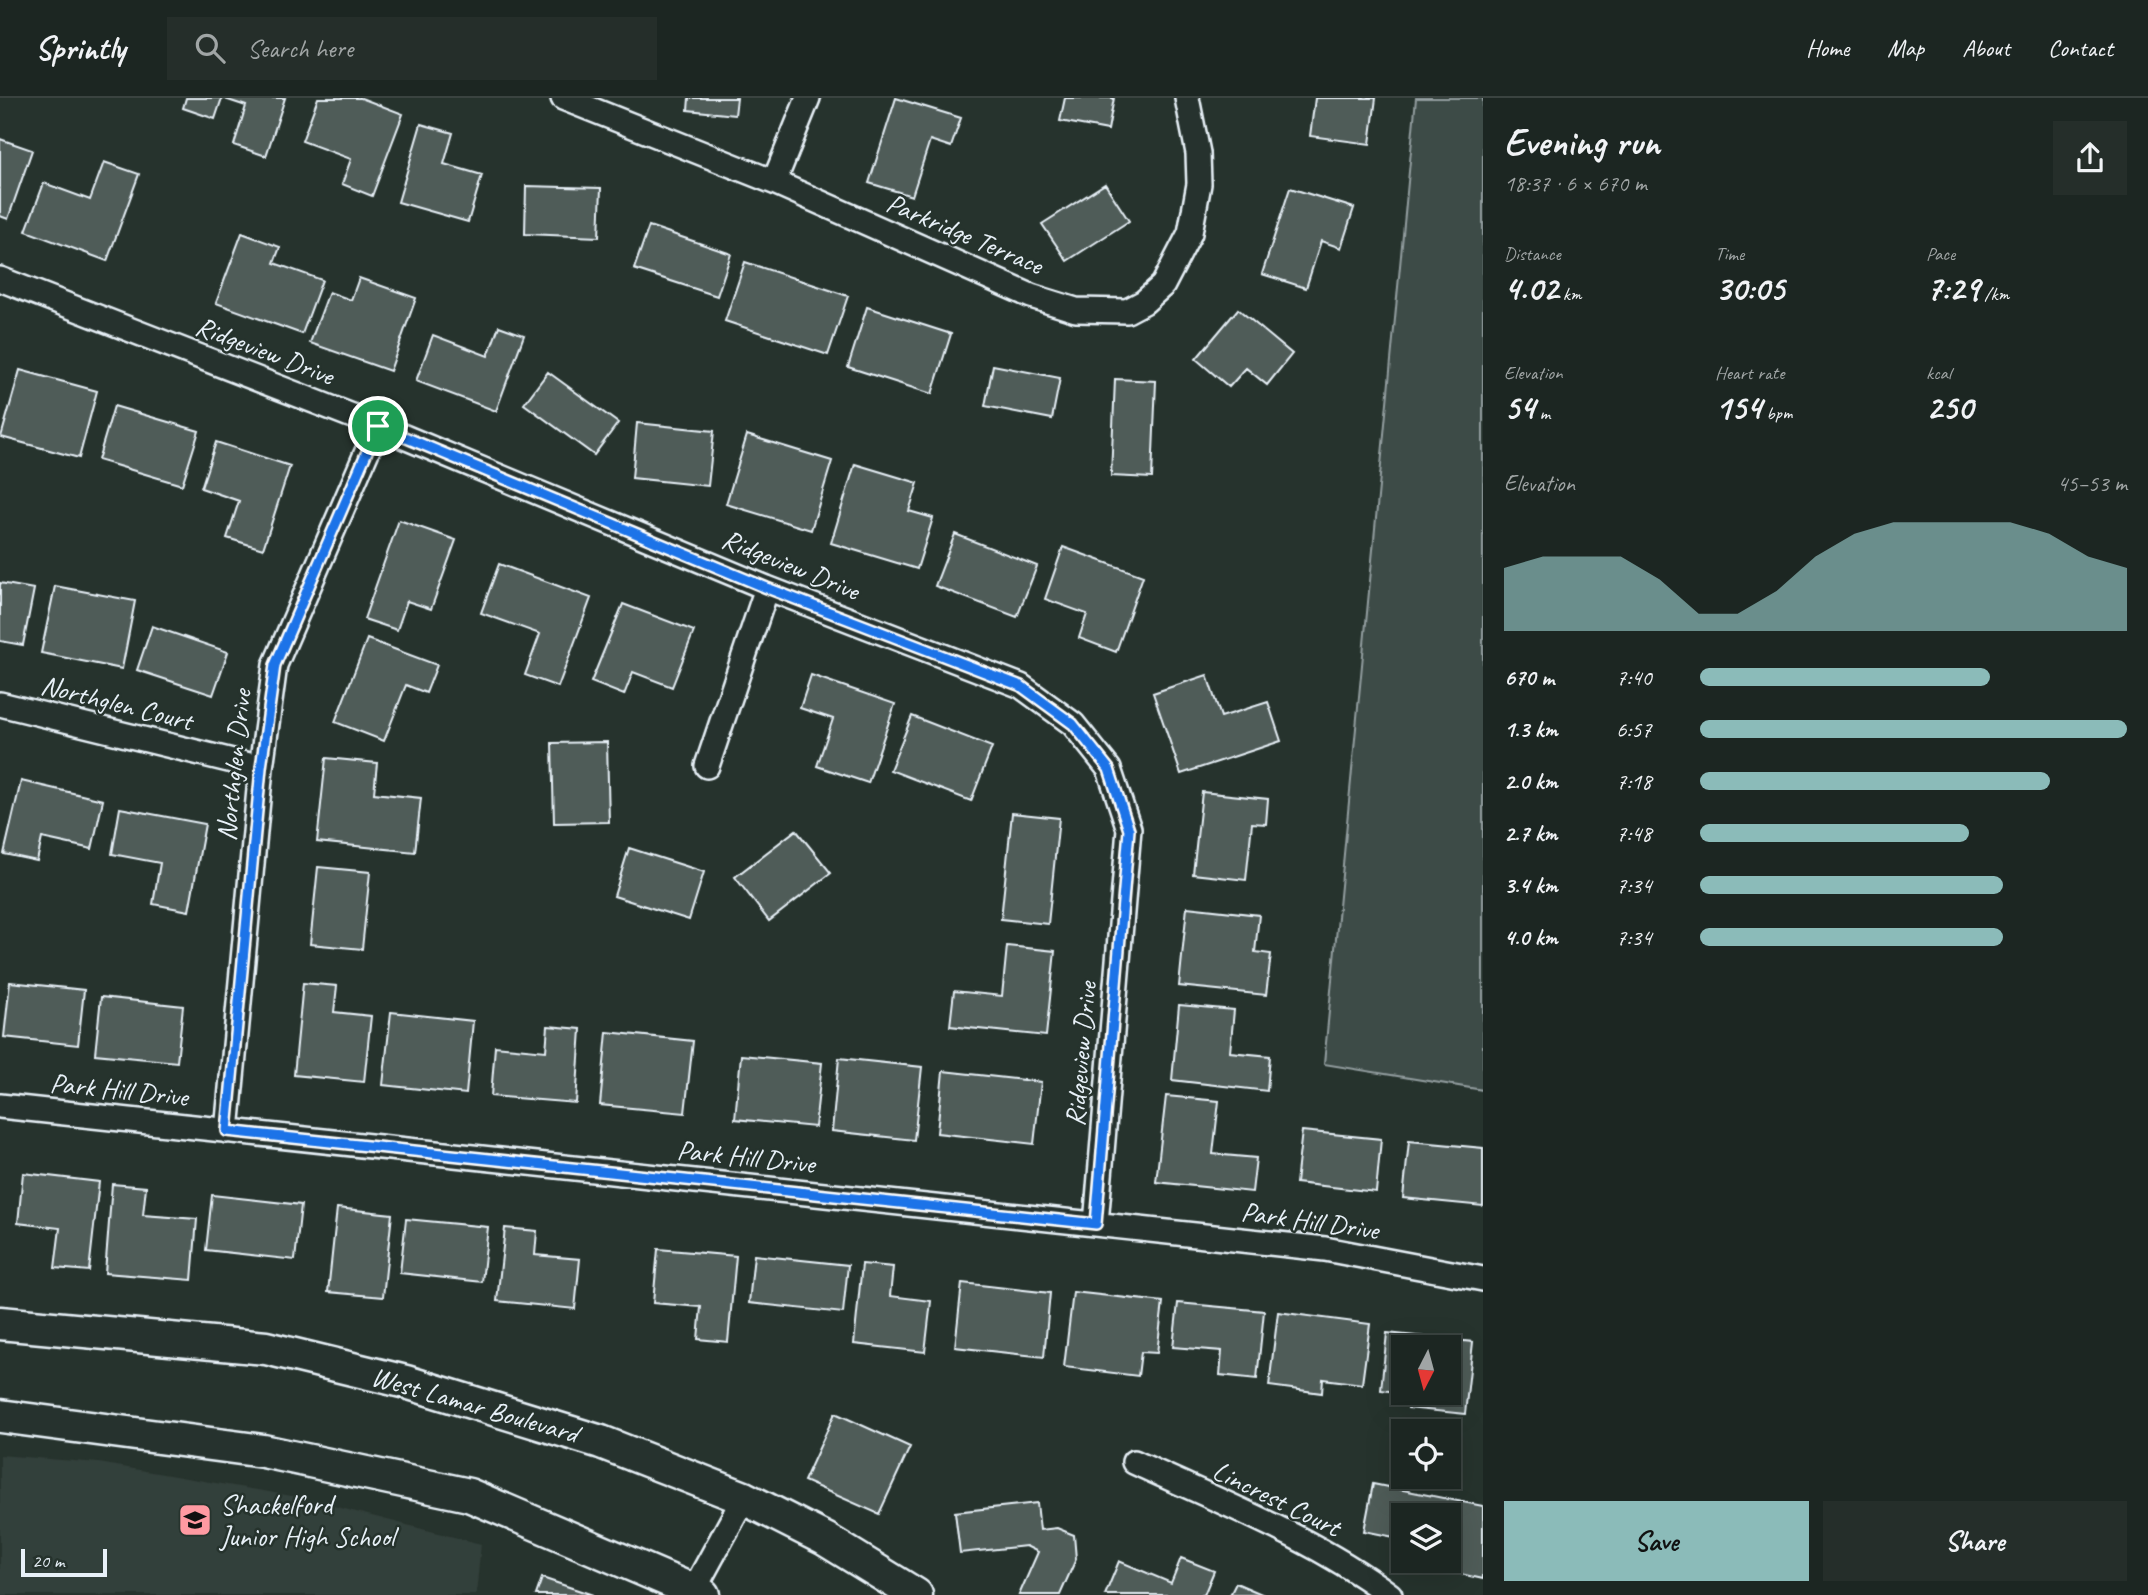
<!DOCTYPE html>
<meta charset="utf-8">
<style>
body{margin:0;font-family:Caveat,sans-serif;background:#252e2a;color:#f1f3f6;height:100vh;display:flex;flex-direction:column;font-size:26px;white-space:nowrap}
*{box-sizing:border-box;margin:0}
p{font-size:23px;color:#a0a5a5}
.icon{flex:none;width:38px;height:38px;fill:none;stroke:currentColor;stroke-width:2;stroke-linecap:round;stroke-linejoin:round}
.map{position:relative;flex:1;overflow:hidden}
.panel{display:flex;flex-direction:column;background:#1c2622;width:665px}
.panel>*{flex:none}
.needle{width:46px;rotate:186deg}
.controls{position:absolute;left:1391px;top:1237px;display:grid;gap:14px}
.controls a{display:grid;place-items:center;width:70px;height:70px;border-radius:0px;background:#1c2622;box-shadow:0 7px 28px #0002,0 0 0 2px #3a4340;font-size:35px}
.scale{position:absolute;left:21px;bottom:18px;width:86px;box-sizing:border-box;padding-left:7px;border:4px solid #e8f1f8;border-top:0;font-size:19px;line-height:24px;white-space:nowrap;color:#e8f1f8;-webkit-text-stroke:5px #26332d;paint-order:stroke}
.pin{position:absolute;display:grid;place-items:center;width:60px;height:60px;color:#fff;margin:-30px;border:4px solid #fff;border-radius:50%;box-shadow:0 2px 7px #0007}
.round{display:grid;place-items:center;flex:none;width:74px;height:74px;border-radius:0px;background:#252e2a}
.summary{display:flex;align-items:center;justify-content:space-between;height:119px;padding:0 21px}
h1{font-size:38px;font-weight:600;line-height:52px}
.figures{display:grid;grid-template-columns:repeat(3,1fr);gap:10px;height:119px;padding:7px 21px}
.figures div{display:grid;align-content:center}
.figures b{font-size:35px;font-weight:600}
.figures small{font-size:19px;font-weight:400}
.figures p{font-size:19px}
.chart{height:196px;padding:14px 21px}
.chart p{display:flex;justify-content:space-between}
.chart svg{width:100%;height:126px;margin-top:7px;fill:#8bbbb9;opacity:.7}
.cta{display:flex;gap:14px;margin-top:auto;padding:14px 21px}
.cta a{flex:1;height:80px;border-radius:0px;background:#8bbbb9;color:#111;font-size:28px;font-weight:600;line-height:80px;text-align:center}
.cta a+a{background:#252e2a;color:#f1f3f6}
ul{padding:0 21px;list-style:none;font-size:23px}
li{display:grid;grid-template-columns:112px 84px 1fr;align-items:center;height:52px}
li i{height:18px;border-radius:9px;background:#8bbbb9}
header{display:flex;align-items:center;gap:42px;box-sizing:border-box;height:98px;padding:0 35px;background:#1c2622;border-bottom:2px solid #3a4340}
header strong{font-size:33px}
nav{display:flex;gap:38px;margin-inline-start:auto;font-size:24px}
.search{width:490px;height:63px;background:#252e2a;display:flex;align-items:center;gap:18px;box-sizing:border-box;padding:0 24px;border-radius:0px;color:#a0a5a5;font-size:26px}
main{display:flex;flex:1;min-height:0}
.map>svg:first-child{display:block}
.built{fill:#333f3a}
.green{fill:#3e4b47;stroke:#939ea0;stroke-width:2}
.building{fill:#505c59;stroke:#e8f1f8;stroke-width:2}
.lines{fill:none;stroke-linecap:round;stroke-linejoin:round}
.minor-casing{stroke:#e8f1f8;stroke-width:28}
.secondary-casing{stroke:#e8f1f8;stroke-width:37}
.minor{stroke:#26332d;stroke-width:23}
.secondary{stroke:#26332d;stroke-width:32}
.route-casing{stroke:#fff;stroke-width:14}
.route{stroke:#1a73e8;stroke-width:9}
.labels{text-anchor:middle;stroke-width:5;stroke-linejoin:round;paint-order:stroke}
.street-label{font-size:28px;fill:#e8f1f8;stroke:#26332d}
.poi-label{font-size:28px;fill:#e8f1f8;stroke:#26332d;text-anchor:start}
</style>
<header>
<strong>Sprintly</strong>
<div class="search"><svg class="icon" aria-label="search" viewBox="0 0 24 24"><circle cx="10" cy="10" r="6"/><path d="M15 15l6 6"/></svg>Search here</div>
<nav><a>Home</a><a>Map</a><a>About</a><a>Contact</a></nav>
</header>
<main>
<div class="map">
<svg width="1483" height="1497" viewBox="0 0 1483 1497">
<rect width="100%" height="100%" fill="#26332d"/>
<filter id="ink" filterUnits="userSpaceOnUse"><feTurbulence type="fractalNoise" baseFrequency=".0143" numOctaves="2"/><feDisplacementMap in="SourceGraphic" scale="14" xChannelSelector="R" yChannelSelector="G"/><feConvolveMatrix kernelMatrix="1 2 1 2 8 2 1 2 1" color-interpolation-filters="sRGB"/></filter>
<g filter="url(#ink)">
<!-- built -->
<path class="built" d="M0,1357L99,1365L298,1399L481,1446L476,1497H0Z"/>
<!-- green -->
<path class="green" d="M1416,0H1483V992L1324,966Z"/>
<!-- building -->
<path class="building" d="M186,0H285L266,58L234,47L246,8L222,0L215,21L183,10Z
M318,0H361L403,16L372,98L342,86L351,61L302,43Z
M689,0H737L735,17L688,12Z
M896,0L961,20L951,49L930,42L912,98L869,85Z
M1065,0H1114L1108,32L1060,23Z
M1315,0H1376L1370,46L1310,38Z
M421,26L453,35L444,66L482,77L468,124L398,104Z
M0,41L32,52L8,121L0,118Z
M104,64L139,76L107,163L26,133L44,85L90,102Z
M1105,86L1129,123L1067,163L1042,126Z
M526,88L601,90L599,139L525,136Z
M1290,90L1354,110L1341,150L1321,143L1306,190L1262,176Z
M649,128L731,156L717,198L634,171Z
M242,135L280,149L274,165L322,182L302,236L216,205Z
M745,164L848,198L828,257L725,223Z
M359,180L416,200L390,273L310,245L329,194L351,202Z
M867,209L951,236L932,296L848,269Z
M1238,211L1292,256L1267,287L1246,270L1229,289L1196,261Z
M499,228L524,237L496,313L416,283L433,237L488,258Z
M993,267L1060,280L1052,321L985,308Z
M20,272L97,293L79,360L1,339Z
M548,274L618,325L594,357L524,306Z
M1115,281L1156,283L1152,380L1111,378Z
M114,308L199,333L182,387L98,362Z
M637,325L714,333L708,388L632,380Z
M747,337L832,363L811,432L726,406Z
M216,344L290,368L263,451L227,440L239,403L201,390Z
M855,366L918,385L909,413L933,420L917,471L831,445Z
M399,422L456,442L431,511L407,503L397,532L364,521Z
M955,436L1037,468L1017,519L935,488Z
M1063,449L1143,478L1116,554L1079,540L1087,516L1045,501Z
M499,466L591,500L558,589L525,577L540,536L481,515Z
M0,485L34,491L23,547L0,543Z
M55,488L135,503L122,571L41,555Z
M623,506L694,533L672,589L633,574L624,597L591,584Z
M152,528L228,554L213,597L137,572Z
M367,541L437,567L426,595L406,587L384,643L335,624Z
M811,577L895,606L868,685L817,668L833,621L800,610Z
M1207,577L1221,619L1268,604L1281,643L1181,676L1153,595Z
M912,618L992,649L971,703L890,672Z
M607,644L609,724L554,725L552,645Z
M326,660L377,665L374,695L421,700L415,754L317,744Z
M21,683L103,702L92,751L42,740L37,763L4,756Z
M1202,694L1268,701L1266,726L1252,725L1246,782L1193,776Z
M120,710L205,726L189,813L153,806L160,765L112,756Z
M1012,715L1059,720L1048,826L1001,821Z
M796,732L831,775L769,823L735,779Z
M629,750L704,774L689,822L614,798Z
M318,769L370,774L362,851L310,846Z
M1187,809L1259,817L1255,854L1271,856L1266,897L1179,888Z
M1007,848L1055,853L1046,938L950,928L954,893L1002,898Z
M10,884L84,892L78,947L4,939Z
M303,885L337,888L334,914L371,918L364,984L294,977Z
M101,899L183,908L177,964L95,956Z
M1179,907L1234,912L1230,954L1270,958L1267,993L1172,982Z
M391,914L473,923L466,996L383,987Z
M548,928L581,931L576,1005L491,998L495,948L546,953Z
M607,934L693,943L685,1015L600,1007Z
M741,957L822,965L815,1029L735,1021Z
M839,960L922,969L914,1042L832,1033Z
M943,973L1041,984L1034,1046L937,1035Z
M1166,998L1219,1003L1213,1056L1256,1060L1252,1094L1156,1084Z
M1302,1033L1381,1041L1376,1094L1296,1085Z
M1409,1043L1483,1050V1108L1403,1100Z
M23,1075L99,1084L89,1173L55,1170L60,1130L18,1125Z
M112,1086L146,1089L143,1117L197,1121L192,1182L105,1175Z
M212,1097L301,1107L295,1162L206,1152Z
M337,1110L392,1116L383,1199L328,1194Z
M406,1121L488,1129L482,1184L400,1175Z
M505,1130L537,1133L535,1157L580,1161L575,1211L497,1203Z
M658,1151L736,1158L728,1244L698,1241L701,1209L653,1205Z
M754,1157L848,1167L843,1215L749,1205Z
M862,1166L893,1169L890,1198L931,1203L925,1254L854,1246Z
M962,1185L1050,1195L1044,1259L955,1249Z
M1073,1194L1163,1204L1157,1255L1141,1254L1138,1278L1064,1269Z
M1178,1205L1264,1213L1257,1281L1220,1277L1222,1253L1173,1249Z
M1278,1214L1370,1226L1362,1286L1323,1281L1322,1295L1269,1288Z
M1387,1235L1473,1244L1465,1316L1408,1310L1407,1295H1449V1250H1404V1295L1381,1292Z
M835,1315L910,1349L879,1416L804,1383Z
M1373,1386L1483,1408V1481L1456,1475L1461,1452L1449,1449V1418H1404V1441L1364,1433Z
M1037,1405L1040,1432L1057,1430L1074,1437L1076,1461L1060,1497H1019L1038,1454L1026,1448L960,1455L955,1414Z
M1181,1460L1214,1473L1204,1497H1105L1119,1463L1171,1485Z
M542,1480L593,1497H536Z
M1236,1485L1264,1497H1230Z"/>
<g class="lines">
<defs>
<path id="minor" d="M563,0L774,84L1031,198L1076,212L1127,213L1144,204L1163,187L1190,135L1199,86L1198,55L1187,0
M774,84L808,0
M0,181L378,328L767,490L1021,588L1073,626L1109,671L1129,731L1096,1126
M0,606L261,670
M707,668L767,490
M0,1008L1325,1151L1483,1181
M227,1033L261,670L275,567L378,328
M1134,1364C1220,1404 1314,1440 1390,1497
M691,1497L744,1400"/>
<path id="secondary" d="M0,1225L266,1250L406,1284L601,1344L744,1400L825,1441L916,1497
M0,1318L263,1353L469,1397L703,1497"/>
</defs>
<!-- minor casing -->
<use href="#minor" class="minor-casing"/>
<!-- secondary casing -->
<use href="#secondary" class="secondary-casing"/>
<!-- minor -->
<use href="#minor" class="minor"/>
<!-- secondary -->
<use href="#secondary" class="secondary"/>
</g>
</g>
<g class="lines" filter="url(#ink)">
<defs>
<path id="route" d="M378,328L767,490L1021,588L1073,626L1109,671L1129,732L1096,1126L227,1033L261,670L275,567Z"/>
</defs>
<!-- route casing -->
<use href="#route" class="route-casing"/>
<!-- route -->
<use href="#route" class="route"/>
</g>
<!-- icons -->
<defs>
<symbol id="school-square" viewBox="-11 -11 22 22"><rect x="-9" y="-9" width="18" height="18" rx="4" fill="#ff9aa2" stroke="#26332d"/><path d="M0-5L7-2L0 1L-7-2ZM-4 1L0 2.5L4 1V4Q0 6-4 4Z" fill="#111"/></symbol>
</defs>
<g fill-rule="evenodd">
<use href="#school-square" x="176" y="1403" width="38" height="38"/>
</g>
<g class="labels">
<!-- street labels -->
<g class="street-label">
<text transform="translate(965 135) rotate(23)" y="10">Parkridge Terrace</text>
<text transform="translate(265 252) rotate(21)" y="10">Ridgeview Drive</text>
<text transform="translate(791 466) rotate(22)" y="10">Ridgeview Drive</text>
<text transform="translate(117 604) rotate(14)" y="10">Northglen Court</text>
<text transform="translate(233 667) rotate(-84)" y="10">Northglen Drive</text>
<text transform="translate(1080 956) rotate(-85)" y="10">Ridgeview Drive</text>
<text transform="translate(119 991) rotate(6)" y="10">Park Hill Drive</text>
<text transform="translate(746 1058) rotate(6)" y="10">Park Hill Drive</text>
<text transform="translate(1310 1122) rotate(8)" y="10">Park Hill Drive</text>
<text transform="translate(475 1306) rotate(16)" y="10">West Lamar Boulevard</text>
<text transform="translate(1277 1400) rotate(26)" y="10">Lincrest Court</text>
</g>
<!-- poi labels -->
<g class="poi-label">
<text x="220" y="1416">Shackelford<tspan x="220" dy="32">Junior High School</tspan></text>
</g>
</g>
</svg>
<div class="controls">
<a><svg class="needle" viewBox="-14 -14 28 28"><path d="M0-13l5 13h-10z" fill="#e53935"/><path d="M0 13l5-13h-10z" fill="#a0a5a5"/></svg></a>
<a><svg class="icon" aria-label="locate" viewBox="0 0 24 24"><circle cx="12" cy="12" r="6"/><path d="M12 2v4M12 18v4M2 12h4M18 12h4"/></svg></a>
<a><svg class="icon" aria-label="layers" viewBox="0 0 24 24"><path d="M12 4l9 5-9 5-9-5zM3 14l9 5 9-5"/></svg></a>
</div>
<div class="scale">20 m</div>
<div class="pin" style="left:378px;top:328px;background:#1e9e55"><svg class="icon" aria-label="arrive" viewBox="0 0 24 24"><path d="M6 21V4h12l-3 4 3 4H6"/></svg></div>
</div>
<section class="panel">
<div class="summary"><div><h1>Evening run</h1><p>18:37 · 6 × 670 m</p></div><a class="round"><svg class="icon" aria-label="share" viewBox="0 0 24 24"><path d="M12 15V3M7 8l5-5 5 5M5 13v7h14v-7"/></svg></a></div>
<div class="figures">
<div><p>Distance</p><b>4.02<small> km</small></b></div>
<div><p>Time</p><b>30:05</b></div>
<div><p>Pace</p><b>7:29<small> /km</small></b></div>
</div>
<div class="figures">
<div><p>Elevation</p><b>54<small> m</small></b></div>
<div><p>Heart rate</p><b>154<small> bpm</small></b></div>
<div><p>kcal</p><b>250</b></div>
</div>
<div class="chart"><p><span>Elevation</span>45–53 m</p>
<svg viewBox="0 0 160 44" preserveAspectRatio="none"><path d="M0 44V22L10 18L20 18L30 18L40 26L50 38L60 38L70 30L80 18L90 10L100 6L110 6L120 6L130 6L140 10L150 18L160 22V44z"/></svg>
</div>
<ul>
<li><b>670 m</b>7:40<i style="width:68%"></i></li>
<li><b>1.3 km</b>6:57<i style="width:100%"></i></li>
<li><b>2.0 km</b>7:18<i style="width:82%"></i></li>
<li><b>2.7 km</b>7:48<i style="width:63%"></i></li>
<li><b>3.4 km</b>7:34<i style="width:71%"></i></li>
<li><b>4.0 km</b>7:34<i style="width:71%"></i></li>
</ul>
<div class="cta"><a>Save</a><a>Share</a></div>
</section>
</main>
